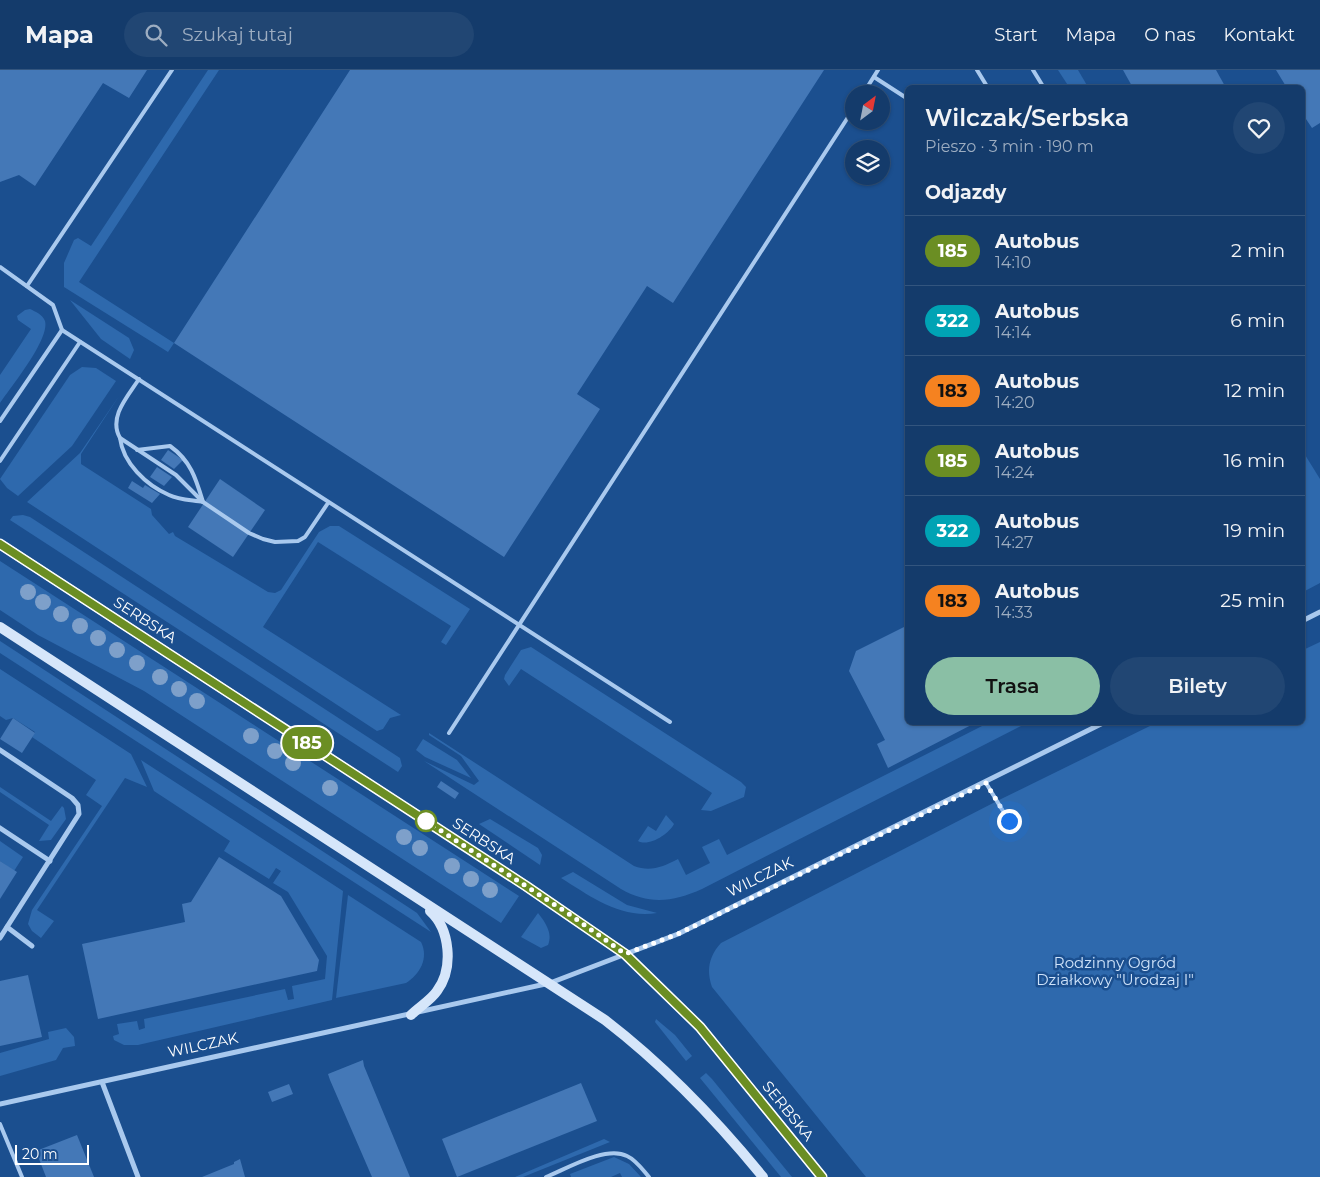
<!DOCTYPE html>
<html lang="pl">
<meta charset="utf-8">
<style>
:root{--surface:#143b6b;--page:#214673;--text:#f1f3f6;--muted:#9dadc1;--line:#33557e;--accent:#8abfa5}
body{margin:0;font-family:Montserrat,sans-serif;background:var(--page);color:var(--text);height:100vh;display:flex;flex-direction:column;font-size:19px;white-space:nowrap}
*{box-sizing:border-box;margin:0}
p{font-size:16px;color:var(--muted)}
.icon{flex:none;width:28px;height:28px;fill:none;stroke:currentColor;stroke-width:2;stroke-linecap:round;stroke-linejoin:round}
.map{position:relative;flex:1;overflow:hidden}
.details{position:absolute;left:905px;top:15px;width:400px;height:640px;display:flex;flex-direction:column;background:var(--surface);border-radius:8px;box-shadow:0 1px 4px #0004,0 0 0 1px var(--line)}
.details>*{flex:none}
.badge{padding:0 10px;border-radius:16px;font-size:18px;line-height:32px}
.needle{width:32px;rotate:32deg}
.fabs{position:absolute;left:845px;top:15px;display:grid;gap:10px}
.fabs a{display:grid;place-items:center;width:45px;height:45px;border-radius:50%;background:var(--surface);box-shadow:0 1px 4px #0004,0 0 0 1px var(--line);font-size:25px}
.scale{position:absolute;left:15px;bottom:12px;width:74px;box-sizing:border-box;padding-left:5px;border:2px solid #fff;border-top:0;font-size:14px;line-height:18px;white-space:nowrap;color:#fff;-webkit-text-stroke:4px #1b4f8f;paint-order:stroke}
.you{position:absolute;width:25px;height:25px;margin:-12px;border:4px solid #fff;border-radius:50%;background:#1a73e8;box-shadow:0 0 0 8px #1a73e833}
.map>.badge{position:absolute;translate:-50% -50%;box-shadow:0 0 0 2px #fff}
h2{padding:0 20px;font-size:19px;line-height:45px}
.round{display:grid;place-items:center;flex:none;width:52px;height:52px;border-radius:26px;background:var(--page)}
.overview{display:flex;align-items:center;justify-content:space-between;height:85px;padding:0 20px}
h1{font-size:24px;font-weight:600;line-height:38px}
.cta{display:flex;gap:10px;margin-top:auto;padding:10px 20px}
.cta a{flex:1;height:58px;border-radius:30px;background:var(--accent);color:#111;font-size:20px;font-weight:600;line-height:58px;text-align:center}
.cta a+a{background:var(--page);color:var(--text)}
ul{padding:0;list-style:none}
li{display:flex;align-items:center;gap:15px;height:70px;padding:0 20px;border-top:1px solid var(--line)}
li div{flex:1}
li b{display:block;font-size:19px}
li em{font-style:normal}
li .badge{min-width:55px;font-weight:700;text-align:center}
header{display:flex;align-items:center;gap:30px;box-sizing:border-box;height:70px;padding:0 25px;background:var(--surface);border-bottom:1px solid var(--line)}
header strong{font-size:24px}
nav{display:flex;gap:28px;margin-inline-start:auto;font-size:18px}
.search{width:350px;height:45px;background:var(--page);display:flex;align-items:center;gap:12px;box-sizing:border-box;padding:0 18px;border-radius:28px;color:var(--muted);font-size:19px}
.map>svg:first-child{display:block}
</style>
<header>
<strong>Mapa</strong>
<div class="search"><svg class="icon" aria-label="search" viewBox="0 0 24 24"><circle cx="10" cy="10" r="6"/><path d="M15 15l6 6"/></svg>Szukaj tutaj</div>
<nav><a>Start</a><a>Mapa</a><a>O nas</a><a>Kontakt</a></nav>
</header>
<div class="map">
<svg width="1320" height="1107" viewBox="0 0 1320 1107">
<rect width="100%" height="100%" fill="#1b4f8f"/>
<g fill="#2e69ad">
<path d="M208,0H219L79,212L174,273L168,282L64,217V193L74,170L78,168L91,176Z"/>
<path d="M1058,0H1078L1088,17H1069Z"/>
<path d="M70,230L129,268L134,280L130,289L101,269Z"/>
<path d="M30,239C36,242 42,244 45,251C50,269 11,317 0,333V305L31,259L18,250L17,246L25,240Z"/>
<path d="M82,297L96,298L116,311L72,376L18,426L7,418L0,409L70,305Z"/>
<path d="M119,326L81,384V394L151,439L152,445L169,464L173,462L175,466L268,522L275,523L281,520L319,462L330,456H339L470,539L446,575L441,572L451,556L318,472L263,557L401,645L390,648L383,659L377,661L27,432L80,383Z"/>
<path d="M1302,380L1320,409V513L1303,522Z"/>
<path d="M23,445L30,447L400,688L402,696L398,702L10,450L13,446Z"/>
<path d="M0,491L519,826L501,853L144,621L38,565L0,540Z"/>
<path d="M0,571L408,837L417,843L431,862L0,583Z"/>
<path d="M1320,572V1107H866L712,917C706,900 709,886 721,873L997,731L1156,653L1302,652L1303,580Z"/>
<path d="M531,577L741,712L746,717L744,727L711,741L701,740L712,723L521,599L509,616L504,609L505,605L521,580Z"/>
<path d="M0,599L131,684L147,717L125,708L37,840L54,851L41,868L32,861L28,854L32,840L102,736L86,725L96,710L32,667L35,662L13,648L6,650L0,646Z"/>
<path d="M990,652L1027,653L702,819C673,832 649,835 621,819L424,691L474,715L479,711L461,686L429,665V663L634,796C650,802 663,797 678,789L686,805L710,793L702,777L719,769L727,785Z"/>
<path d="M423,669L457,690L471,708L425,687L416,680Z"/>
<path d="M141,690L343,821L332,930L138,975H124L114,970L113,966L119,964L117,954L137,951L139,960L145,958L144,949L285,919L288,930L294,929L292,916L325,909L327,886L288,822L273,813L281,801L276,798L269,809L224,781L230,771L154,721Z"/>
<path d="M0,717L51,751L62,736L64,738L66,749L51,770L39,771L49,755L0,722Z"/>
<path d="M666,745L674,754C669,764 649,777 638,771L648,756L656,761Z"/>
<path d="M490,749L538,778L542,785L540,795L479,754Z"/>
<path d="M0,771L23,787L14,801L0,791Z"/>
<path d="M573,802L627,835L657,843C620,849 590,826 561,808Z"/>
<path d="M348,825L421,872C429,888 420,904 406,913L336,928Z"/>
<path d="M538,843C545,852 553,863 548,875L541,878L521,867Z"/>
<path d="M656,949L675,965L692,986L686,991L655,952Z"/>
<path d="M66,958L74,967L75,976L63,978L56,990L0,1006V983L49,969L48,962Z"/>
<path d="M706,1003L712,1009L792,1107H781L700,1008Z"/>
<path d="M604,1069L610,1072L523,1107H515Z"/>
<path d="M614,1087L629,1094L641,1107H622L620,1103L611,1107H571L570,1104Z"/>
</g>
<g fill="#4478b7">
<path d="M0,0H147L129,28L103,13L35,116L19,105L0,112Z"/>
<path d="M350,0H824L673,233L647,216L577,324L600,339L504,487L174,273Z"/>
<path d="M1123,0H1216L1226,18H1133Z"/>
<path d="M1276,0H1320V53L1312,58L1302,43V18H1287Z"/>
<path d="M168,380L183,390L174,399L161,390Z"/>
<path d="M157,397L172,407L164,416L150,407Z"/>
<path d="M220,409L265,440L233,487L188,457Z"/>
<path d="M132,411L143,418L145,415L160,424L152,433L128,418Z"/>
<path d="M908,555V652H977L888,698L877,674L885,670L849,601L856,581Z"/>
<path d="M13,648L35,663L22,683L0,669Z"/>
<path d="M441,711L459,723L455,729L437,717Z"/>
<path d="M219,787L281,826L319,890L317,901L98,949L82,874L185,852L182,834L191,832Z"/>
<path d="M0,791L17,802L0,829Z"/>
<path d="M28,905L42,967L0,976V911Z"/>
<path d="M363,990L364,996L410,1107H372L330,1010L328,1004Z"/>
<path d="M581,1013L597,1051L457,1107L442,1069Z"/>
<path d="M289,1014L293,1024L272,1032L268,1022Z"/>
<path d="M77,1065L94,1107H46L36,1081Z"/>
<path d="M240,1089L245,1107H202L234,1094V1092Z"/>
</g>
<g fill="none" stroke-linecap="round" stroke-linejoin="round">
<g stroke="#a9c9ee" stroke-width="4">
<path d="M977,0L988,18"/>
<path d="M1033,0L1044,18"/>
<path d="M874,7L908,29"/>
<path d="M863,24L878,0"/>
<path d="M0,197L53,235L62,260L670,652"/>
<path d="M27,216L172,0"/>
<path d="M139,309C128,326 108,347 120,368L176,405L203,432L249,463L263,469L275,472L298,471L305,467L328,433"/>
<path d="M0,351L62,260"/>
<path d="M120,368C123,393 146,415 169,425C179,430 192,430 203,432C196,409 191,391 170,376L137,380"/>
<path d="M0,391L80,272"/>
<path d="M449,663L854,38"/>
<path d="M986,713L1009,751"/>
<path d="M0,1054L22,1107"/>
<path d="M546,1107C566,1099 606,1075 627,1086C636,1090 642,1099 649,1107"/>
</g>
<g stroke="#a9c9ee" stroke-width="5">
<path d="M1302,551L1320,542"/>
<path d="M0,680L72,728L78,735L79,744L0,868"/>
<path d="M0,758L50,791"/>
<path d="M7,857L32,876"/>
<path d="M102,1012L138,1107"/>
<path d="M0,1034L550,913L678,864L1105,652"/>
</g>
<g stroke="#d6e6fa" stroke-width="10">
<path d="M0,474L526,816L625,884L700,957L822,1107"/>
<path d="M0,557L605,950C666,997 715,1048 763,1107"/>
<path d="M411,945C419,937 431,930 437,921C454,898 450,859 430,841"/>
</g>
</g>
<g fill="#7ea0ca">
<circle cx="28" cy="522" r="8"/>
<circle cx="43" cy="532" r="8"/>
<circle cx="61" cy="544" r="8"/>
<circle cx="80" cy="556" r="8"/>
<circle cx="98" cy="568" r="8"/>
<circle cx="117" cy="580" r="8"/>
<circle cx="137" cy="593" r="8"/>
<circle cx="160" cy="607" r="8"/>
<circle cx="179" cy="619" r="8"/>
<circle cx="197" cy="631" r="8"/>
<circle cx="251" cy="666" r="8"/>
<circle cx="275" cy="681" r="8"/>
<circle cx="293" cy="693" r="8"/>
<circle cx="330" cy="718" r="8"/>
<circle cx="404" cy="767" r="8"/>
<circle cx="420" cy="778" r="8"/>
<circle cx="452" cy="796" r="8"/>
<circle cx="471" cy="809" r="8"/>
<circle cx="490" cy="820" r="8"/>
</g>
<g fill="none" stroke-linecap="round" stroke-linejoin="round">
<g stroke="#fff" stroke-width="11">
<path id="line" d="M0,474L526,816L625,884L700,957L822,1107"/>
</g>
<use href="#line" stroke="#6b8e23" stroke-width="8"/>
<path stroke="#fff" stroke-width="5" stroke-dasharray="0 9" d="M426,751L572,846L625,884L678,864L986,713L1009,751"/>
</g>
<circle fill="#fff" stroke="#6b8e23" stroke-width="2.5" cx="426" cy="751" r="10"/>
<g text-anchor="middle" stroke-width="5" stroke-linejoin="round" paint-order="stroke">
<g font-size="15" fill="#fff" stroke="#1b4f8f">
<text transform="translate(145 550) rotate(33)" y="5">SERBSKA</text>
<text transform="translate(484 771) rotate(33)" y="5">SERBSKA</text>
<text transform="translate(760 807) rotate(-26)" y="5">WILCZAK</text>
<text transform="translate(203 975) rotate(-12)" y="5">WILCZAK</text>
<text transform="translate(788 1041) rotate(51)" y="5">SERBSKA</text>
</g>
<g font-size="15" fill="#cfe3fa" stroke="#1b4f8f">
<text x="1115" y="898">Rodzinny Ogród<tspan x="1115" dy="17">Działkowy "Urodzaj I"</tspan></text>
</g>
</g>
</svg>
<div class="fabs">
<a><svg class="needle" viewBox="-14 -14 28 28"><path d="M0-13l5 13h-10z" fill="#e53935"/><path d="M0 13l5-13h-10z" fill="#9dadc1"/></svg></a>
<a><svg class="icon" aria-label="layers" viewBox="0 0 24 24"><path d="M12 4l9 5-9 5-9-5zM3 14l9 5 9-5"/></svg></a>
</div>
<div class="scale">20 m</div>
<div class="you" style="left:1009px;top:751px"></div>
<b class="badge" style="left:307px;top:673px;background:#6b8e23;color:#fff">185</b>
<section class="details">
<div class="overview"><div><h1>Wilczak/Serbska</h1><p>Pieszo · 3 min · 190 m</p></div><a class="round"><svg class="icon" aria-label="heart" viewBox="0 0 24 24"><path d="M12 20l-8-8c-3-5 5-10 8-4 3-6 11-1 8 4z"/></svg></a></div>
<h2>Odjazdy</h2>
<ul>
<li><span class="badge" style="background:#6b8e23;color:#fff">185</span><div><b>Autobus</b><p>14:10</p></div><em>2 min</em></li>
<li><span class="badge" style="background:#00a3b4;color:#fff">322</span><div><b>Autobus</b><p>14:14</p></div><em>6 min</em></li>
<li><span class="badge" style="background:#f58220;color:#111">183</span><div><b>Autobus</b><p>14:20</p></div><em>12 min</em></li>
<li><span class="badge" style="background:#6b8e23;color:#fff">185</span><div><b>Autobus</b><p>14:24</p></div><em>16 min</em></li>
<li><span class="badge" style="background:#00a3b4;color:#fff">322</span><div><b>Autobus</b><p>14:27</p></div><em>19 min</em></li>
<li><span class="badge" style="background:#f58220;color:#111">183</span><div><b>Autobus</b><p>14:33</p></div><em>25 min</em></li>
</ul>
<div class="cta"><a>Trasa</a><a>Bilety</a></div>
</section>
</div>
